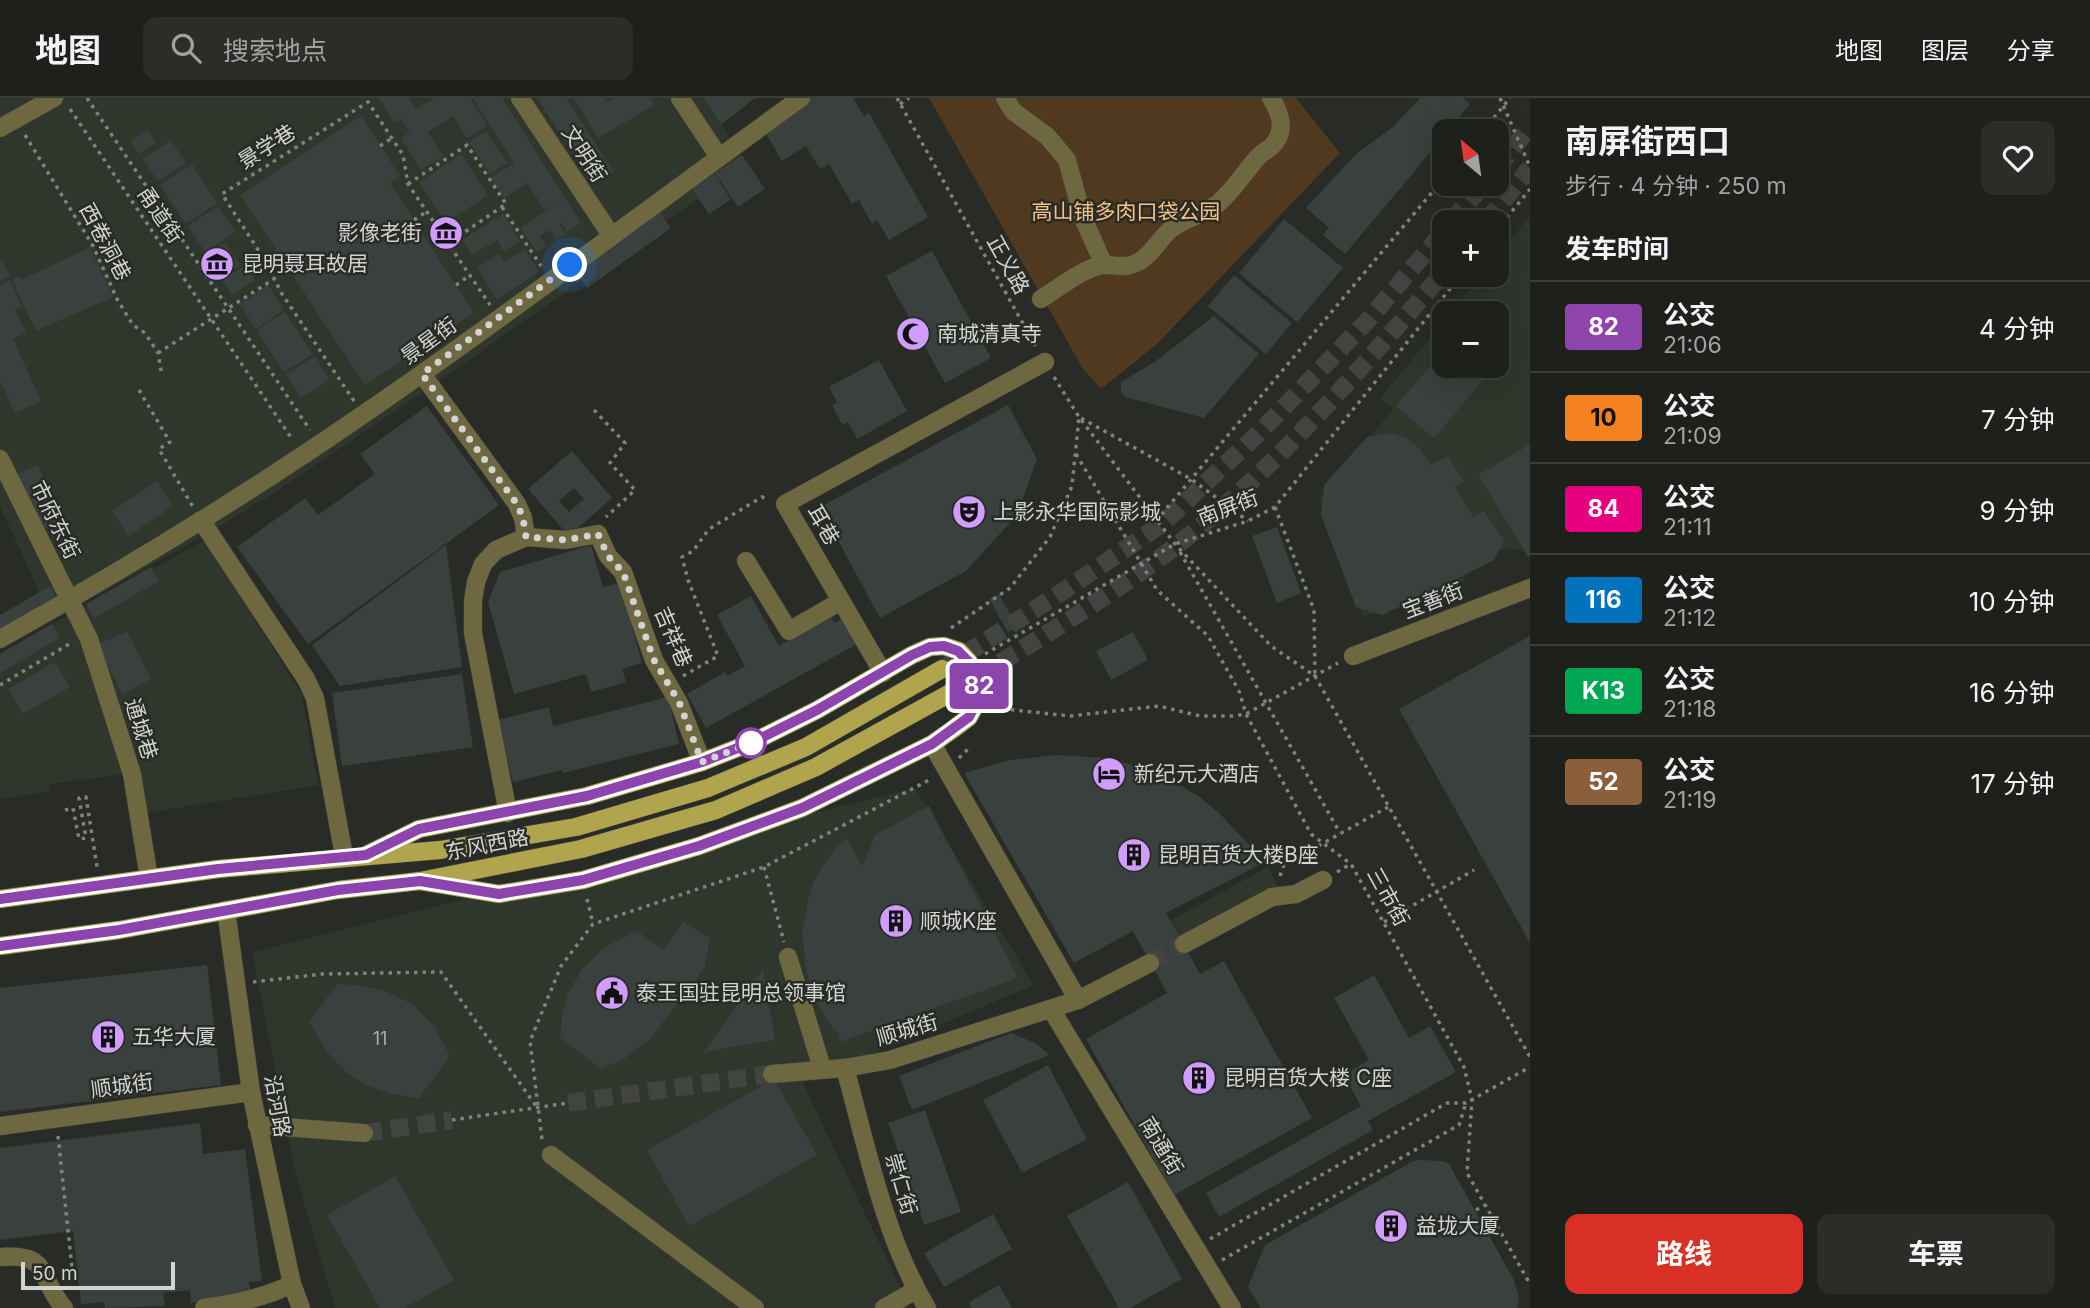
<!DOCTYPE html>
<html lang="zh">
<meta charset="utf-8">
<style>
:root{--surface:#1e201c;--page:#2b2d29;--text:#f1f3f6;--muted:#a1a3a3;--line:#3c3e3b;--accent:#d93025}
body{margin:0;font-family:Inter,"Noto Sans SC",sans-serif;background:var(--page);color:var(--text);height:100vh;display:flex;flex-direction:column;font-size:26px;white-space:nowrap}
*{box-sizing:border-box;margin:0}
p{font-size:23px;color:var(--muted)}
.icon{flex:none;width:38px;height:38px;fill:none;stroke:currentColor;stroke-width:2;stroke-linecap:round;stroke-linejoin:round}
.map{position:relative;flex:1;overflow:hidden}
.sheet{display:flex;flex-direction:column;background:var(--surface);width:560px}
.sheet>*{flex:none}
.badge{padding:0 14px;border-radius:5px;font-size:24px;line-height:46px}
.needle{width:46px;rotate:331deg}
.fabs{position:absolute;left:1432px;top:21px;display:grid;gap:14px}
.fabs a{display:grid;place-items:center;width:77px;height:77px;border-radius:14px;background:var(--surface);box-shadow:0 7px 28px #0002,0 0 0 2px var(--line);font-size:35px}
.scale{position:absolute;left:21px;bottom:18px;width:154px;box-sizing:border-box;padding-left:7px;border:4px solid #d1d4d1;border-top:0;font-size:19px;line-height:24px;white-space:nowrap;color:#d1d4d1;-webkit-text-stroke:5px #282b26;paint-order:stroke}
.you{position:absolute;width:35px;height:35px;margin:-18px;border:5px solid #fff;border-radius:50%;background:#1a73e8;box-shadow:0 0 0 10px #1a73e833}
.map>.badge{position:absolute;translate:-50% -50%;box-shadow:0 0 0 4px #fff}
h2{padding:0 35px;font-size:26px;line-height:63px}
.round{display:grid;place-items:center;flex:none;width:74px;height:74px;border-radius:14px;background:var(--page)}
.head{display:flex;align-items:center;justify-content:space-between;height:119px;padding:0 35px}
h1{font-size:33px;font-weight:700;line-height:52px}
.action{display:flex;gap:14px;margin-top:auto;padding:14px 35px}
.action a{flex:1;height:80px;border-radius:14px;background:var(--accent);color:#fff;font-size:28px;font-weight:700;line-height:80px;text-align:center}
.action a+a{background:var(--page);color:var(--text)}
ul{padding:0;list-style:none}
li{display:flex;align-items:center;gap:21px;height:91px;padding:0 35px;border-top:2px solid var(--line)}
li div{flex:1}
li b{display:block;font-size:26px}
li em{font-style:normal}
li .badge{min-width:77px;font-weight:700;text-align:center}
header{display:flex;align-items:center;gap:42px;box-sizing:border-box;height:98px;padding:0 35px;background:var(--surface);border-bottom:2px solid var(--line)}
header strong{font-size:33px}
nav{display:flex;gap:38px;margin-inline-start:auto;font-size:24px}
.search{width:490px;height:63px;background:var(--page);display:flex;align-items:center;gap:18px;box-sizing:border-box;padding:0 24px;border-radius:14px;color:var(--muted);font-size:26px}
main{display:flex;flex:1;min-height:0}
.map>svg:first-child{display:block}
</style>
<header>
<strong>地图</strong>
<div class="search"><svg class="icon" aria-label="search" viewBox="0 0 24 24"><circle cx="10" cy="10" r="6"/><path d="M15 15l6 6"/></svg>搜索地点</div>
<nav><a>地图</a><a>图层</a><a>分享</a></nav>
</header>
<main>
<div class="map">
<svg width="1530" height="1210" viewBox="0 0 1530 1210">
<rect width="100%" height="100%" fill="#282b26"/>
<g fill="#2f362c">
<path d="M0,0H704L747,66L434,287L269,398L198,441L52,522L0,408Z"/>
<path d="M1530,118V346L1479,377L1524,453L1509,450L1491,456L1467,476L1463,484L1363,519L1319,400L1393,311L1380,300L1444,223V268H1496V215H1450L1481,177H1496V159Z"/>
<path d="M205,442L302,597L318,687L134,717L126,676L49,686V693L0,701V555Z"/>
<path d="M915,690L1034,887L803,985L910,1210H335L296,1078L252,854Z"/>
<path d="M1268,769L1279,790L1155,858L1144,837Z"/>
</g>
<path fill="#50391e" d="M929,0H1296L1340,55L1157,246L1101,291L1083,271Z"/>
<g fill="#3a403e" fill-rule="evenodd">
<path d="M379,0H409L416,11L434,0H470L487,28L467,40L453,18L428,34L443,58L421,72L401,40L410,34L401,20L394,25Z"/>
<path d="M473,0H502L581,125L567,134L561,125L559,126L566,136L556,142L550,132L540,138L546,148L537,154L520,130L558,105L545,112L527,85L504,100L491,80L514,65Z"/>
<path d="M537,0H566L613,73L593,86Z"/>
<path d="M574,0H605L608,4L614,0H650L654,7L598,40Z"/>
<path d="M704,0H755L721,27Z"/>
<path d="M812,0H853L864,18L869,15L928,119L889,142L877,122L872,126L859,102L852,106L829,66L820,71L806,48L782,63L764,32Z"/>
<path d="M1420,0H1463L1470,6L1447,33H1444V38L1345,156L1323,137L1329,130L1306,110L1356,56L1393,29Z"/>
<path d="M361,18L400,78L390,85L474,215L365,287L240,97Z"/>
<path d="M148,32L156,45L139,56L131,43Z"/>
<path d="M486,33L507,65L490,76L469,44Z"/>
<path d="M171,42L186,65L158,83L143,61Z"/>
<path d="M461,56L488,97L446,125L419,84Z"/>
<path d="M742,57L765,91L738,109L715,75Z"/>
<path d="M192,66L217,105L186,126L160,87Z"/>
<path d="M714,76L731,101L709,116L691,90Z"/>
<path d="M218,108L235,134L205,154L188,128Z"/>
<path d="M657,111L671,130L587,190L573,171Z"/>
<path d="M503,116L520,143L504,153L497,142L472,157L462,142Z"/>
<path d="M1284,121L1343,170L1297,224L1239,175Z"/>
<path d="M225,144L240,167L221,180L206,157Z"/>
<path d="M90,149L113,199L36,233L12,182L20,178L21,182Z"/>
<path d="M525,151L539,174L497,201L477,170L499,156L504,164Z"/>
<path d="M932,153L991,260L945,285L886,178Z"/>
<path d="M2,161L10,179L0,183V162Z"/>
<path d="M245,167L255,182L232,197L222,182Z"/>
<path d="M1234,177L1292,225L1266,256L1208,208Z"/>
<path d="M10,182L22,209L15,212L26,235L13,241L41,303L15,315L0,282V187Z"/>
<path d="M268,187L284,212L256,231L240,206Z"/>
<path d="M285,214L313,256L284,274L257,232Z"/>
<path d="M1214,218L1259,256L1204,320L1125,299L1121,294V284L1156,263Z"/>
<path d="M1444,252V268H1495L1434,340L1396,308Z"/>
<path d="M315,258L330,282L301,300L286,276Z"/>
<path d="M879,262L907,313L857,341L848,324L842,327L832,307L837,304L829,289Z"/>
<path d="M1008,307L1037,361L1017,417L966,473L880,520L820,409Z"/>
<path d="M427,308L499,407L308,546L237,449L305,400L318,417L375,376L360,356Z"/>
<path d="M1394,335L1407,340L1421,352L1430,367L1448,358L1464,383L1455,389L1473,419L1484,413L1504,443L1494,462L1383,517L1356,509L1321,417L1324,387L1367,339Z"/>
<path d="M1530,346V458L1528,459L1478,377Z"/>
<path d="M572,353L612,400L569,438L528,391ZM574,390L584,401L569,414L559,403Z"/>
<path d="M38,367L64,422L39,434L13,378Z"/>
<path d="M157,383L173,408L128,438L112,413Z"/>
<path d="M1277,429L1301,495L1277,505L1252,438Z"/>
<path d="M446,447L462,569L340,588L312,547Z"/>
<path d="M591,447L603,489L620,485L642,565L622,571L626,584L591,594L586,576L514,596L488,504L500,474Z"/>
<path d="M151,469L159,483L94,520L86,506Z"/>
<path d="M50,488L57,500L0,533V517Z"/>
<path d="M999,496L1017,529L1008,534L989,501Z"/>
<path d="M751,498L779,548L831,519L834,525L843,520L857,546L706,630L687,596L725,574L727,578L745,568L717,517Z"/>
<path d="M52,526L60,540L0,575V556Z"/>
<path d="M127,533L151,581L122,596L97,547Z"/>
<path d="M1133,534L1148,562L1111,582L1096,553Z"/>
<path d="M1530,538V845L1399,611Z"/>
<path d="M55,564L70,589L23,616L8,591Z"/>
<path d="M462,576L473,649L342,668L332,595Z"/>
<path d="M668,599L679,646L563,675L562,672L513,684L498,622L549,609L553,628Z"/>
<path d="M1056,657L1108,660L1157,674L1200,699L1220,716L1250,748L1261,766L1166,815L1200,876L1224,863L1312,1020L1174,1097L1086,941L1167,895L1133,833L1074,865L964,675L1010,662Z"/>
<path d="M929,708L1018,880L840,944L838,936L826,921L812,893L806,873L802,833L810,793L817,777L837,747L847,740L862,769L875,737Z"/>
<path d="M683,824L710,840L705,869L650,941L625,960L602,971L560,940L562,918L568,895L583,870L605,849L637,833L663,852Z"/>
<path d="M207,867L221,987L0,1014V890Z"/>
<path d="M763,871L775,942L704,954Z"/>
<path d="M1374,877L1409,940L1430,928L1456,974L1368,1023L1373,1032L1219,1119L1206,1095L1361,1008L1343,977L1369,962L1334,900Z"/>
<path d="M337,886L357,887L385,893L412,906L434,928L450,958L419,1000L392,996L368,988L347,975L328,955L309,924Z"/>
<path d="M1011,935L1035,945L1050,957L912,1012L899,978Z"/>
<path d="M1048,967L1087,1041L1022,1075L983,1002Z"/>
<path d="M774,981L817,1057L689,1128L647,1052Z"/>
<path d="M925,1012L961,1114L924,1127L888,1025Z"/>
<path d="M200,1025L203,1056L245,1051L262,1183L249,1184L251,1198L191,1205L190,1192L163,1195L165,1208L105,1210L104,1204L81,1206L73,1133L0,1142V1050Z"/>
<path d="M1421,1062L1442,1063L1449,1066L1514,1182L1519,1200L1517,1210H1261L1248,1189L1265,1147L1413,1063Z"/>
<path d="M395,1078L454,1182L404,1210H380L327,1117Z"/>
<path d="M1128,1084L1182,1181L1130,1210H1119L1067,1118Z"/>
<path d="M993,1116L1012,1151L944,1189L924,1155Z"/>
<path d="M999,1187L1012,1210H972L969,1204Z"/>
</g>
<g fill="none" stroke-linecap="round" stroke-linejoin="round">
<g stroke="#414440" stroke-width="18" stroke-dasharray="18 9" stroke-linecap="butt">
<path d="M1150,865L1184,846"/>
<path d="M568,1005L772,976"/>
<path d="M364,1035L452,1022"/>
</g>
<g stroke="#414440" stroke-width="18" stroke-dasharray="18 9" stroke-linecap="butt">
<path d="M1496,71L1530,29"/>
<path d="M1451,124L1484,86"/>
<path d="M1486,124L1530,70"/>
<path d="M942,571L1065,492L1162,426L1260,334L1369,221L1444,133"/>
<path d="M954,593C1025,549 1097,507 1164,457C1270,378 1358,274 1444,174"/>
</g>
<g stroke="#434641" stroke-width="19">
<g id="minor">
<path d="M520,0L611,137"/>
<path d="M680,0L719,59"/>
<path d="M1005,0L1013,13L1048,39L1067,62L1083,120L1104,167"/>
<path d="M0,30L54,0"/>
<path d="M1041,201C1057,191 1084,170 1102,167C1114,166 1122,171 1134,166C1154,158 1159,137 1177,127C1190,119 1203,116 1216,107C1233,94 1244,74 1259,58C1262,55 1267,52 1271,49C1287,34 1281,16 1271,0"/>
<path d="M422,276L517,406L523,420L526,439"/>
<path d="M0,361L89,541L132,676L149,780"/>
<path d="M201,422L306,581L315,600L344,758"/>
<path d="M746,463L789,533L841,503"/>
<path d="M0,541C129,469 256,391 377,307C521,208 659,102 801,0"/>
<path d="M1353,558L1530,490"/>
<path d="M883,575L785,406L1045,264"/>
<path d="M932,646L1078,902"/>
<path d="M508,715L473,535V503L476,484L483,466L496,452L526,439L566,442L598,436L608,458L623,474L654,562L679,605L702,664"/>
<path d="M226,812L251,994L292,1186L301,1210"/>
<path d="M1184,846L1272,799L1296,796L1323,782"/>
<path d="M788,859L822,970"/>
<path d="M1051,911L1232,1210"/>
<path d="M845,970C867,1050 884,1138 927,1210"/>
<path d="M772,976L845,970L890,962L1078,902L1150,865"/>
<path d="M257,1027L364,1035"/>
<path d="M0,1028L251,994"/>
<path d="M551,1057L755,1210"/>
<path d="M0,1159C52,1155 37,1179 64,1210"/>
<path d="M204,1210C235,1205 264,1200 292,1186"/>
<path d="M884,1210L916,1192"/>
</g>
</g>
<g stroke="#434641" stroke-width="19">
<g id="major">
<path d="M366,757L419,731L587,698L702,664L753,644L817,612L912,557L930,549L944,548L959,553L969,564L977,578L979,590L977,604L969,619L952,632L932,646L802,710L699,748L583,782L499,796L420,783"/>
<path d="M0,801L218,771L440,752L576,729L708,690L806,649L942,571"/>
<path d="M0,848L119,832L338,792L420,783L581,751L716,712L816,669L954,593"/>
</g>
</g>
<g stroke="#7f827e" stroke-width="3.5" stroke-dasharray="3.5 5" stroke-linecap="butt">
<path d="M87,0L310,332"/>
<path d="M897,0L1036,249"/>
<path d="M1500,0L1530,69"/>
<path d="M900,6L909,0"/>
<path d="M70,11L292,341"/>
<path d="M1483,33L1510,0"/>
<path d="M25,37L93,148L117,201L133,227L145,235L158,255L162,278"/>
<path d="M380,48L392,40"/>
<path d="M408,86L467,47L506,106L447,146"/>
<path d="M502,109L541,168"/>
<path d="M414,122L426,114"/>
<path d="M1496,133L1530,91"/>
<path d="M456,187L469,178"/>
<path d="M158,255L274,181"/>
<path d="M1054,279L1079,319L1175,446L1271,548L1315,578L1530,959"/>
<path d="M139,292L170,344L159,351L193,409"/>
<path d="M354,303L282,196L266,164L222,96L368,4L403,57L408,86L490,207"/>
<path d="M594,312L625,345L610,365L635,392L606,419"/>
<path d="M1076,356L1157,492L1208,538L1239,593L1246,616L1311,736L1351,766L1464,969L1472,1002L1467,1075L1530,1186"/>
<path d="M1275,409L1314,512L1315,578"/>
<path d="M1156,423L1444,80"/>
<path d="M1180,454L1340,735"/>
<path d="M951,530L1010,490L1050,439L1072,388L1079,319L1191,381L1248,423"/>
<path d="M985,556L1175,446L1248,423L1275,409L1461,177"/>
<path d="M683,578L718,558L688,482L682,459L693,453L709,431L762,399L769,401"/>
<path d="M0,587L71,545"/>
<path d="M994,613L1005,611L1070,618L1159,608L1200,618H1233L1246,616L1338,565"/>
<path d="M959,660L970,649"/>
<path d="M65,712L73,710L79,741L86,740L79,700L86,699L97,769"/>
<path d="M764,769L784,844"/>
<path d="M1337,774L1351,766"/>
<path d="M1280,778L1284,767L1388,709"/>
<path d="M587,801L593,826"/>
<path d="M1384,824L1474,772"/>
<path d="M253,884L322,876L441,874L536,1008"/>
<path d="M452,1022L568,1005"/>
<path d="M58,1038L72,1170L67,1182"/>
<path d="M542,1041L530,943L561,868L593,826L764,769L931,681"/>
<path d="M1476,1112L1485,1107"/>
<path d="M1210,1141L1447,1005H1466L1530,969"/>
<path d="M1222,1162L1459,1027L1466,1005"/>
</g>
<use href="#minor" stroke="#6d683f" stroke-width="18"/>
<use href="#major" stroke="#b0a54c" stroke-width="18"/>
</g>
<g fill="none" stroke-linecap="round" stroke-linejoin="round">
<g stroke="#fff" stroke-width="16">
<path id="line" d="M0,801L218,771L366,757L419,731L587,698L702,664L753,644L817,612L912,557L930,549L944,548L958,553L969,564L979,590L977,604L969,619L932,646L802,710L699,748L583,782L499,796L420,783L338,792L119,832L0,848"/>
</g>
<use href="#line" stroke="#8e44ad" stroke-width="10"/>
<path stroke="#d1d4d1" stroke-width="7" stroke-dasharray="0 12.6" d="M570,167L422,276L517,406L523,420L526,439L566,442L598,436L608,458L623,474L654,562L679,604L702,664L753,644L751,645"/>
</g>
<defs>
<g id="museum-disc" transform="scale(1.75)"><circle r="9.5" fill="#d09dff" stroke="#282b26"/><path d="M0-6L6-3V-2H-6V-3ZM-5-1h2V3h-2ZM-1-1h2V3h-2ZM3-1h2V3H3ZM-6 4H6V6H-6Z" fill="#111"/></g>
<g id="mosque-disc" transform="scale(1.75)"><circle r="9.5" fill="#d09dff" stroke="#282b26"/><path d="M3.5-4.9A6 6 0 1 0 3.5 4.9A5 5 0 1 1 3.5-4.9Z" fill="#111"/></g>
<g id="theatre-disc" transform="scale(1.75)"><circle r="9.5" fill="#d09dff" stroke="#282b26"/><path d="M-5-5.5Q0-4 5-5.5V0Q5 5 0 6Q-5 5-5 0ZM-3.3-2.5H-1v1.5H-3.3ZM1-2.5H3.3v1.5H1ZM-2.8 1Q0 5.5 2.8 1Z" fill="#111"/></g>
<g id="hotel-disc" transform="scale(1.75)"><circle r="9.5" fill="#d09dff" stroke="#282b26"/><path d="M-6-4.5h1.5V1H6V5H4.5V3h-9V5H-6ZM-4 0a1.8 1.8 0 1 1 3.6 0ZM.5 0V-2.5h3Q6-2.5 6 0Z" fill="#111"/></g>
<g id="building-disc" transform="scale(1.75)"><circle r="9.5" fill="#d09dff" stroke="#282b26"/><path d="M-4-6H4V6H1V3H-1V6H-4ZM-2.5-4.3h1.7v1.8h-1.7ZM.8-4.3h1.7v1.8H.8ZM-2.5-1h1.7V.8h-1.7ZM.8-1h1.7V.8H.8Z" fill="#111"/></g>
<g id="civic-disc" transform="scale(1.75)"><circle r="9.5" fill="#d09dff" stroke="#282b26"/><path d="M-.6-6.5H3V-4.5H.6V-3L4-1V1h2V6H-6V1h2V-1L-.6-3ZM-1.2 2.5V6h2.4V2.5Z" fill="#111"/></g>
</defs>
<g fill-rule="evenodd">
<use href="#museum-disc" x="446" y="135"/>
<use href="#museum-disc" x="217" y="166"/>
<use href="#mosque-disc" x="913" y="236"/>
<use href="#theatre-disc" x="969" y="414"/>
<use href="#hotel-disc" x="1109" y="676"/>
<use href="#building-disc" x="1134" y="757"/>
<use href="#building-disc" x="896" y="823"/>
<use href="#civic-disc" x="612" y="895"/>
<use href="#building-disc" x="108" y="939"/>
<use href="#building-disc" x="1199" y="980"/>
<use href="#building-disc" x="1391" y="1128"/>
</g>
<circle fill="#fff" stroke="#8e44ad" stroke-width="3.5" cx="751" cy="645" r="14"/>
<g text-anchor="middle" stroke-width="5" stroke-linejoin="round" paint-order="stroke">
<g font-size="18" fill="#abafac">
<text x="380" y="947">11</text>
</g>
<g font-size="21" fill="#d1d4d1" stroke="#282b26">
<text transform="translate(267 49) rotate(-32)" y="7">景学巷</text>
<text transform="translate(584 56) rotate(57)" y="7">文明街</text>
<text transform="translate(160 117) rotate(56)" y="7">甬道街</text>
<text transform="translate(105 144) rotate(62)" y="7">西卷洞巷</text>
<text transform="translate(1008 167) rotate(61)" y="7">正义路</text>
<text transform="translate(429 243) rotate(-36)" y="7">景星街</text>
<text transform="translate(1228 410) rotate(-21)" y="7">南屏街</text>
<text transform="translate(55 422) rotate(64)" y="7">市府东街</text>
<text transform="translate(823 427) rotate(60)" y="7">耳巷</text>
<text transform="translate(1433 503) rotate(-21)" y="7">宝善街</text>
<text transform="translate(673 539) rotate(67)" y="7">吉祥巷</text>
<text transform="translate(141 631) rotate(73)" y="7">通城巷</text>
<text transform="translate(487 747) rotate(-11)" y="7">东风西路</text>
<text transform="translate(1388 799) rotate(61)" y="7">三市街</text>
<text transform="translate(907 932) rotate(-16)" y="7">顺城街</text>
<text transform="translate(122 988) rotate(-8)" y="7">顺城街</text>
<text transform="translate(277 1008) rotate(80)" y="7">沿河路</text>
<text transform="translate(1161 1048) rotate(59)" y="7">南通街</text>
<text transform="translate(901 1086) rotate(74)" y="7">崇仁街</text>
</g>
<g font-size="21" fill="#f9c184" stroke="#282b26">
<text x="1126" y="121">高山铺多肉口袋公园</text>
</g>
<g font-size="21" fill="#d1d4d1" stroke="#282b26" text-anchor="start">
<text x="422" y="142" text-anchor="end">影像老街</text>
<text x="242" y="173">昆明聂耳故居</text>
<text x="937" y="243">南城清真寺</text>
<text x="993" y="421">上影永华国际影城</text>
<text x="1134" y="683">新纪元大酒店</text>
<text x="1158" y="764">昆明百货大楼B座</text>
<text x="920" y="830">顺城K座</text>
<text x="636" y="902">泰王国驻昆明总领事馆</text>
<text x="132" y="946">五华大厦</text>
<text x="1224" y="987">昆明百货大楼 C座</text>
<text x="1416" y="1135">益垅大厦</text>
</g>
</g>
</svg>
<div class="fabs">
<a><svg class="needle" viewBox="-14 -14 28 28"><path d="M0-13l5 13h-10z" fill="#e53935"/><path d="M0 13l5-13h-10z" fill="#a1a3a3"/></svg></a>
<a>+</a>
<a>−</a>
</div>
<div class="scale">50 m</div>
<div class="you" style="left:570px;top:167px"></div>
<b class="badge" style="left:979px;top:588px;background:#8e44ad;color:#fff">82</b>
</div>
<section class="sheet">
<div class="head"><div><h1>南屏街西口</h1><p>步行 · 4 分钟 · 250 m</p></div><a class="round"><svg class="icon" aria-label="heart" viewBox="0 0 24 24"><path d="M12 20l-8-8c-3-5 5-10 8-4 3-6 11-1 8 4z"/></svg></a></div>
<h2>发车时间</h2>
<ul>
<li><span class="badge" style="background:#8e44ad;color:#fff">82</span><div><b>公交</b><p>21:06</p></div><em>4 分钟</em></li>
<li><span class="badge" style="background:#f58220;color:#111">10</span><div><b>公交</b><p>21:09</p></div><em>7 分钟</em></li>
<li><span class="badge" style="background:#e6007e;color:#fff">84</span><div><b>公交</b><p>21:11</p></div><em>9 分钟</em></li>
<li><span class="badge" style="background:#0072bc;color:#fff">116</span><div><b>公交</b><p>21:12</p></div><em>10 分钟</em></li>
<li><span class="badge" style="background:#00a651;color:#fff">K13</span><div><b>公交</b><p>21:18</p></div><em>16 分钟</em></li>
<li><span class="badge" style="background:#8b5e3c;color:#fff">52</span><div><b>公交</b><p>21:19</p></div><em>17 分钟</em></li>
</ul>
<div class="action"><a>路线</a><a>车票</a></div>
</section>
</main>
